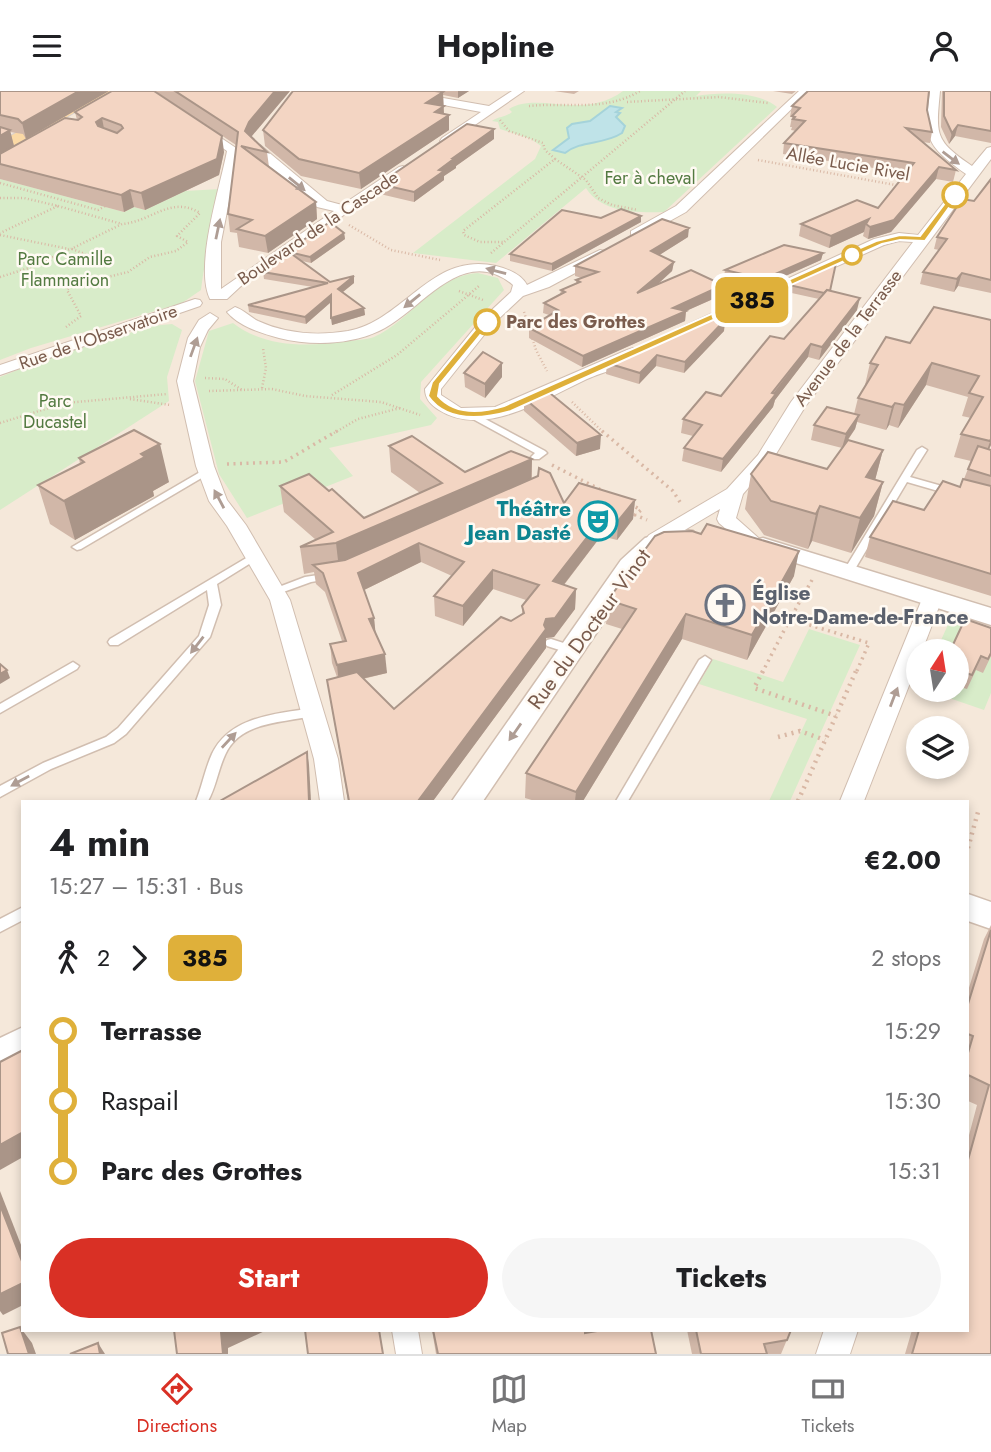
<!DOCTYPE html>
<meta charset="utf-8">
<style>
:root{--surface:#fff;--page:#f6f6f6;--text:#202124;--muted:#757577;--line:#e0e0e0;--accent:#d93025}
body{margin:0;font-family:Jost,sans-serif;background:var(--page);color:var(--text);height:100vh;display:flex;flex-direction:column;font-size:26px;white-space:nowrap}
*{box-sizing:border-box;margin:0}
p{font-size:23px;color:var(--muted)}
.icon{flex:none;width:38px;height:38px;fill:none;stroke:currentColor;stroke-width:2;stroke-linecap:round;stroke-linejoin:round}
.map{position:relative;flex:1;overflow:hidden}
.sheet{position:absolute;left:21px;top:709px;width:948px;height:532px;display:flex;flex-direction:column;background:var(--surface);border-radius:0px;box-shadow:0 4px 10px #0003}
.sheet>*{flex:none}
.badge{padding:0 14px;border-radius:10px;font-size:24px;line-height:46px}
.needle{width:46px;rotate:12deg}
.fabs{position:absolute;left:906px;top:548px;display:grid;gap:14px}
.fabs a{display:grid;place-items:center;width:63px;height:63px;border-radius:50%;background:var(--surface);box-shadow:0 4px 10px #0003;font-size:35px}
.map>.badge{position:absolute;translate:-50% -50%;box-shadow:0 0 0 4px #fff}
.legs{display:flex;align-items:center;gap:10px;height:77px;padding:0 28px;font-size:23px}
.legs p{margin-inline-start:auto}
.overview{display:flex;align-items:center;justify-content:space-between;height:119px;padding:0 28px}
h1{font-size:38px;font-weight:700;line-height:52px}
.primary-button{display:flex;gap:14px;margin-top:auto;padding:14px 28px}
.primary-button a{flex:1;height:80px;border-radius:42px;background:var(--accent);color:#fff;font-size:28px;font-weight:700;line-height:80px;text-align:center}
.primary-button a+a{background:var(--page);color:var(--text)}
ul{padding:0 28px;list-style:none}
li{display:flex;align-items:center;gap:24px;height:70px;font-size:26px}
li i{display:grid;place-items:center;width:10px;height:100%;margin:0 9px;background:currentColor}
li i::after{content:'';width:18px;height:18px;margin:-9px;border:5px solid;border-radius:50%;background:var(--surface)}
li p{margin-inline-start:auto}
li:first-child i{background:linear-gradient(#0000 50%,currentColor 0)}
li:last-child i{background:linear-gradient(currentColor 50%,#0000 0)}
header{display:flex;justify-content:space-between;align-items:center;height:91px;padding:0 28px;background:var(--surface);font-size:32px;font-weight:700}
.tab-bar{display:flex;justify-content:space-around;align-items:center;height:98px;border-top:2px solid var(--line);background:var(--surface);font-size:19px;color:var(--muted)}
.tab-bar a{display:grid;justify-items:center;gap:4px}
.tab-bar .current{color:var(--accent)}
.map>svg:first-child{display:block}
</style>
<header><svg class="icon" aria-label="menu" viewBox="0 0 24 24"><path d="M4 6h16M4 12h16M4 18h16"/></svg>Hopline<svg class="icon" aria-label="person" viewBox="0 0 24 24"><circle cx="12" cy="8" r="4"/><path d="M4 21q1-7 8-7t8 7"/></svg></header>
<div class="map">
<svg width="991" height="1263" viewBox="0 0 991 1263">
<rect width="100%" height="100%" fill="#fdf6ec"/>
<path fill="#f5e8da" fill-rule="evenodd" d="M0,0H991V1263H0ZM919,560H957V598H919ZM919,637H957V676H919ZM23,710H968V1239H23Z"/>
<g fill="#d8ecc9">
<path d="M623,0H701L696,5C720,1 758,0 777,16L664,121C638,122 601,122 586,97L496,172L413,162L535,68L541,55L531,48L500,38L498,31L492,30C499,25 506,26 512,21L509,18C539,0 582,30 623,0Z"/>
<path d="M0,88L124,121L134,116L145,119L185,100L220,98C214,132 205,165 201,199L182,212L31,257L0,269Z"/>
<path d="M478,182L498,187L504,199L421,291L420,308L437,327L431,334L329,357L353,385L247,427L219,383L195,290L209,240L233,232C265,257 309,256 347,250C356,249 366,249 374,246C410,230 437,183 478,182Z"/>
<path d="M172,233L182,239L167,286L169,310L0,419V286L45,268L152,235Z"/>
<path d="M952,525L991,537V602L984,619L926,599L957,598V560H936Z"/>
<path d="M809,538L860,554L790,710H769L807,628L699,593L713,568L783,591Z"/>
</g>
<path fill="#bfe3e8" stroke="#a5d3da" stroke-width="2" d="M610,15L622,17L616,21L620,22L616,26L625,35L622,42C604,54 581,49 565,62L553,59L569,47L567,37L572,33L590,30Z"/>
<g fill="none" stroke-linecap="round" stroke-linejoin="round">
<g stroke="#d1beb0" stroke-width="3">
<g id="service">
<path d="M474,322L545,360L547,362L539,368H533L531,366L535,362L471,327V323Z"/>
<path d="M922,356L927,359L910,386L956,399L957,401L952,404L907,391L852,483H844L843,481L917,359Z"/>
<path d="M207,377L212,380L210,382L81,458L77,459L72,456Z"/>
<path d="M253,463L258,466L257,468L217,493L221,514L210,546L126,643L114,652L51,678L0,706V695L43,672L106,646L118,637L199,545L209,514L207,499L118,554H110L108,551L110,548Z"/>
<path d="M331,482L335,483L336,485L335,487L311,491L275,504L270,501L271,499L305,486Z"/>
<path d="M551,548L576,556L578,559L572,563L547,555L545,552L547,549Z"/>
<path d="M705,565L711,569L628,710H616L699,569Z"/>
<path d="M73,571L79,575L77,578L0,622V613Z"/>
<path d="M313,617L319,621L317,624C286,632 240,629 225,664C218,679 216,696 208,710H196C202,696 205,678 212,663C230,625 276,623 313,617Z"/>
<path d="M23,816V829L0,841V828Z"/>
</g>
</g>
<g stroke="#d1beb0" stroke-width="2">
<path id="pedestrian" d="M392,1239H418L422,1263H396Z"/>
</g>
<g stroke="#d1beb0" stroke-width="2">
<g id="minor">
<path d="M139,0H151L239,59L221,151V198L334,120L317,116L252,60V54H260L327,110L342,114L399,76L403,75L409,79L241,195L227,208H210C194,175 220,97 227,60Z"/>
<path d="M379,0H403L489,15L512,0H524L446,54L440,50L442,47L481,21L384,3Z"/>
<path d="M799,0H810L686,121L641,146H631V140L676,115Z"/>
<path d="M930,0H940C936,44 934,49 972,75L987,57L991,56V68L805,316L771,371L743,403L736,427L763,451L753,457L746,455L719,432L717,428L720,418L663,452H649L646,448L649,444L727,398L758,364L791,311L913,151L899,150L884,154L691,241H681L678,238L874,148L899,142L918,144L966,83C926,54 924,49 930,0Z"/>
<path d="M600,159L605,160V166L549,196L523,205L492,234L441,298V304L461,317L495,316L627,259L633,257L641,262C629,275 603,281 587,288C546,307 484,348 439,319C431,314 425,308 425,298L482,228L511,201L513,194C462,151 421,221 379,240C349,254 311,255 279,247C261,242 240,236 227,221L235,216C244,219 250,226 258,230C286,243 318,245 348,240C405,229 432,160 496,175C508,178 521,183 527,194Z"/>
<path d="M195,208L200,209L202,212L200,215L0,284V274Z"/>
<path d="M210,222L218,227L208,239L200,256L193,290L214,375L227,409L246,434L290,509L338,668L344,710H320L314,668L270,509L227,435L209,410L196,375L177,290L188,247L199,229Z"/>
<path d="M932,502L939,503L942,508L922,560H919V569L864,710H840L922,508L925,503Z"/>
<path d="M824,1239H858L850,1263H816Z"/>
</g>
</g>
<g stroke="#d1beb0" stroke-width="3">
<g id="tertiary">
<path d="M676,438L693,440L697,445L693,450L662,457L639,479L483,710H452L621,469L645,447Z"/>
<path d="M763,447L991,517V534L755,459L751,454L755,449Z"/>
<path d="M968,803L991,811V838L968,830Z"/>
<path d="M23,936V971L0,981V947Z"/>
</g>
</g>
<g stroke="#dad1cd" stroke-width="2">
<path id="primary" d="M89,0H111L0,65V51Z"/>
</g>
<g stroke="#d9b8a5" stroke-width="2.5" stroke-dasharray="1 2.5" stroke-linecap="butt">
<path d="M627,11L719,6L768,12"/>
<path d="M529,15C568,11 605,21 640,0"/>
<path d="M500,29L509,40L543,52L545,59L555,68L463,140L464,144L480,151H503"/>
<path d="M555,68L586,89L598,107L612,114L638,119"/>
<path d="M758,69L901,95"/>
<path d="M0,92L98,119L107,114"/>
<path d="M0,107H24L58,115L0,142"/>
<path d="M58,115L122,133L71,158"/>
<path d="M349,134L391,159L440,169"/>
<path d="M0,144L69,158"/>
<path d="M72,158L103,170"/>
<path d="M491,162L685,0"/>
<path d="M108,169L111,171L101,172Z"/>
<path d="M0,186L32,176L70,158"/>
<path d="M459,200L483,209"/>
<path d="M524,221L536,259L547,280"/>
<path d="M66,236L81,225L67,199L71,195L128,181L150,166L176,160L188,151L177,145L200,122C171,104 151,131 122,133"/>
<path d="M205,287L225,288L242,299"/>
<path d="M262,297L266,277L263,257"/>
<path d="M209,300L272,298L305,305L381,311L420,324"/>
<path d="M332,304L397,264L479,195"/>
<path d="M130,308L170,314"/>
<path d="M572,311L604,342"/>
<path d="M0,332L65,312L167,303"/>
<path d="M334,342L358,328L400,317"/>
</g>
<g stroke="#d9b8a5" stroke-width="3.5" stroke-dasharray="2 4.5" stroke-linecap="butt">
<path d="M602,340L673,400L680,411"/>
<path d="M227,373L284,371L337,340"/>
<path d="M552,374L603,400"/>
<path d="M630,413L641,419L635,424L647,429"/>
<path d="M812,489L790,528L869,552L856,582"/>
<path d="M762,582L790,528"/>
</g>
<g stroke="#d9b8a5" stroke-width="4.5" stroke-dasharray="2 5" stroke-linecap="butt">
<path d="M763,580L754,597L836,625"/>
<path d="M778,646L800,640L825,649"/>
<path d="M798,710L856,580"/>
<path d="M968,757L978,721"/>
</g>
<use href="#service" fill="#fff" fill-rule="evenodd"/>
<use href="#pedestrian" fill="#fff" fill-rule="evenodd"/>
<use href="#minor" fill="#fff" fill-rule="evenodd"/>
<use href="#tertiary" fill="#fff" fill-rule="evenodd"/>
<use href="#primary" fill="#fbd9a5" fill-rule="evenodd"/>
</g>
<g fill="#d1b7a8" fill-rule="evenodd">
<path d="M0,0H109L26,48L23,43L10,41L14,55L8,59L77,29L75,21L112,0L224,61L219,84L145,119L134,116L124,121L0,88Z"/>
<path d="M155,0H290L251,46L267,61L269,76L316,111L317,128L268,162L239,156L237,142L230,141L228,123L236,54Z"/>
<path d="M293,0H469L458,7L443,4L444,23L449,39L361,98L301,85L265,55L263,39Z"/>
<path d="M554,0H579L574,3Z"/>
<path d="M773,0H796L792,3Z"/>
<path d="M942,0H991V52L955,45L949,53L941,36Z"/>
<path d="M792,15L927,19L932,41L930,52L922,51L956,79L953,91L936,88L891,141L868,148L863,145L864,141L829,157L799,145L801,133L878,117L906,82L783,63L784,52L796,40L791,39L792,36H790L792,26H790Z"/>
<path d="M494,48L456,75V77L444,85V89L414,111L380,103L379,93Z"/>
<path d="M991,88V202L958,195L954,201L920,193L923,181L939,159L934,158L937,146L974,110Z"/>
<path d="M641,125V131L552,180L510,170V163L601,127Z"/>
<path d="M344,142L345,148L311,172L302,170L330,191L354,185V192L343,201L364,217L365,224L332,234L331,211L306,233L249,221L248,214L313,196L264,188L263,181L287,160Z"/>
<path d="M688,146L659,164L674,171L672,180L658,193L722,204L686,220L685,230L582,276L529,247V237L549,224L543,222L544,212L560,203L561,199L576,192V189L582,187L575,185V175Z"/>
<path d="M823,162L821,169L763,195L724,186L725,179Z"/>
<path d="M789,194L830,200L857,219L819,269L808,266L775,309L773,316L721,381L682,370L684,357L693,345L681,342L683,328L721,305L784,248L819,208L787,201Z"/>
<path d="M725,229L724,240L684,282L656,275L639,293L606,283L607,272Z"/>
<path d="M991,229V354L989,358L991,359V505L865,466L870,446L924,419L960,396L964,388L971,370L954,366L961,343L971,327L962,325L968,306L926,294L898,337L889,334L886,339L857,331L855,338L848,349L883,359L875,389L883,391L874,425L851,462L812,450L808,458L764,444L745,418L751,383L827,378L842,357L811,349L814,334L854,323L858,307L866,294H865L870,272L910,252Z"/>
<path d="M502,272V286L485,307L465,296L464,282Z"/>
<path d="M524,307L600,358L576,365L524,320Z"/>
<path d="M389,355L465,381L532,368V387L564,412L635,409L633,428L617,449L601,445L564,494L576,498L575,518L554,546L546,547V557L433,710H348L327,589L337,586L332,572L330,553L342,550L325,501L316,493L314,481L304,483L300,456L316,449L284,421L280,395L329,400L364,427L420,402L391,381ZM421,471L452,485L434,505L435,525L463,535L493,498L526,509L522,515V523L511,530L394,618L363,588L387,582L375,541L374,527L364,499Z"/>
<path d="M79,367L169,391L153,400L154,405L75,449L50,433L38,394L80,373Z"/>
<path d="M794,485L747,569L682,548L583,710H535L525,707L526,682L622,538L606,533L608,509Z"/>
<path d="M991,537V565L983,582L976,579L967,598L957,595V560Z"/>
<path d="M991,834V1263H905L912,1239H968V1048L977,1014L968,1010V900L984,848Z"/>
<path d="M432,1239H585V1242L656,1263H436Z"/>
<path d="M687,1239H791L781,1263H692Z"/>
</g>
<g fill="#aa9588">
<path d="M79,0H109L26,48L22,32Z"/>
<path d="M275,0H290L251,46L245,40L249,31Z"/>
<path d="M458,0H469L458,7Z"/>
<path d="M443,1L444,26L449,24V39L361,98L359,82L426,12Z"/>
<path d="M102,27L105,43L100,47L96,31Z"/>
<path d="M958,34L955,45L949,53L952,42Z"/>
<path d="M494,38V48L456,75V77L444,85V89L414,111V101L453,67Z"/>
<path d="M10,39L14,55L0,64V45Z"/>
<path d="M222,45L224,61L219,84L145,119L141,102Z"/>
<path d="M939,76L936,88L891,141L868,148L870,136Z"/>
<path d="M130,99L134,116L124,121L121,104Z"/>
<path d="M316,111L317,128L268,162L265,145Z"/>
<path d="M641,125V131L552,180V173Z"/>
<path d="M869,128L866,133L864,141L829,157L831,145Z"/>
<path d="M689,137L688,146L650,170L651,160Z"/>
<path d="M344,142L345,148L311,172L310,166Z"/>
<path d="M823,162L821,169L763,195L764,188Z"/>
<path d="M674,171L672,180L637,212V202Z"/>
<path d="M962,182L958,195L954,201L957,188Z"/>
<path d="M354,185V192L339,204L338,198Z"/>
<path d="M723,194L722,204L686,220L685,230L582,276L583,265L673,217Z"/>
<path d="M331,204V211L306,233L305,226Z"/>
<path d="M860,207L857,219L819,269L822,256Z"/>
<path d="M364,217L365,224L332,234L331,227Z"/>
<path d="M725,229L724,240L684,282L685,271Z"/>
<path d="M811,253L808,266L775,309L773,316L721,381L723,368Z"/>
<path d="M657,264L656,275L639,293L640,282Z"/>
<path d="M502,272V286L485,307V293Z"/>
<path d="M932,272L926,294L898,337L904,314Z"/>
<path d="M895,312L889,334L886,339L892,316Z"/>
<path d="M859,324L855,338L842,357L846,343Z"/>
<path d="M601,344L600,358L576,365L577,352Z"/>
<path d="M991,348V354L982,373Z"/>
<path d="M160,353L169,391L153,400L154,405L75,449L64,410L141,363Z"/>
<path d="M883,359L874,393L866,386Z"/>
<path d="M532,368L531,394L339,478L336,452Z"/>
<path d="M883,391L874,425L851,462L860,427Z"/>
<path d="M635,409L633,428L617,449L618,430Z"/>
<path d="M820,415L812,450L808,458L816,423Z"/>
<path d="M603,426L601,445L552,509L553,490Z"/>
<path d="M419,452L421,471L360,501L358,482Z"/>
<path d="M799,460L794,485L747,569L752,544Z"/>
<path d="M493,479V498L463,535V515Z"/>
<path d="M576,498L575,518L554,546L546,547V557L433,710H418L546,528Z"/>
<path d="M686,523L682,548L583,710H575L576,701Z"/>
<path d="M374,527L376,546L369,528Z"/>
<path d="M385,563L387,582L339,593L337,574Z"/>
<path d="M7,579L10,587L0,593V583Z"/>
<path d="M307,661L309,674L311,710H309Z"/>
<path d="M23,1041V1066L0,1079V1054Z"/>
<path d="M0,1100L23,1159V1173L0,1114Z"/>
<path d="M23,1192V1214L3,1224L0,1220V1203Z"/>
<path d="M20,1236L32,1252L36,1263H29Z"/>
<path d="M225,1239H267L228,1257V1263H223L221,1241Z"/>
<path d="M98,1252L105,1263H100Z"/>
</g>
<g fill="#f3d5c3" stroke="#aa9588" stroke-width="2" fill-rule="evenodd">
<path d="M0,0H79L22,32L18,28L0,24Z"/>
<path d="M112,0H154L222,45L217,68L141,102L130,99L121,104L0,73V63L65,27L78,29L82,26L75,21ZM102,27L121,34L123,37L117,42L98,35L96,31Z"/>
<path d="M175,0H275L249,31L245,40L267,61L241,55L316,111L265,145L237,138L252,129L228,123L238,41Z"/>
<path d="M293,0H435L443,1L426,12L444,15L435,21L449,24L359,82L299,68L263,39Z"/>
<path d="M808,0H929L927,19L932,41L906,37L956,79L939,76L894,129L870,136L866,133L869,128L831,145L801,133L857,109L878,117L914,72L784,52L805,30L793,28L795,26L792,25L800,17L792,15Z"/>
<path d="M944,0H991V40L958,34L952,42L944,25Z"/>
<path d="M467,33L494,38L453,67H455L439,79L444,80L414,101L379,93Z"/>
<path d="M0,36L10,39L0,45Z"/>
<path d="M991,88V189L962,182L957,188L923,181L947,148L937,146L962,108L974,110Z"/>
<path d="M621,118L641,125L552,173L510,163L562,119L601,127Z"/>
<path d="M662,128L689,137L651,160L674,171L637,202L691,179L723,194L673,217L686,220L583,265L529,237L558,219L544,212L565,201L561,199L580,191L576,189L598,181L575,175Z"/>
<path d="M330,131L344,142L310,166L289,161L330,191L354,185L338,198L364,217L331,227V204L305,226L248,214L328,192L263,181L287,160Z"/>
<path d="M784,154L823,162L764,188L725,179Z"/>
<path d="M836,172L830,200L827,199L824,202L789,194Z"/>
<path d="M827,199L860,207L822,256L811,253L772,302L776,303L723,368L684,357L702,334L683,328L706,301L721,305L770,245L784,248Z"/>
<path d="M934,216L991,229V348L990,350L961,343L983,306L969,302L979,285L932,272L904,314L895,312L892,316L858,307L878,274L870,272L886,246L910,252Z"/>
<path d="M711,226L725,229L685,271L657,264L640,282L607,272Z"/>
<path d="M483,261L502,272L485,293L464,282Z"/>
<path d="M545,298L601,344L577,352L524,307Z"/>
<path d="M827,316L859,324L846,343L814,334Z"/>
<path d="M134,339L160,353L141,363L145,366L64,410L38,394L84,371L79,367Z"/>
<path d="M412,345L465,381L511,360L532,368L336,452L300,456L333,441L280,395L309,383L329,400L332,398L364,427L442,392L389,355Z"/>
<path d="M848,349L883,359L866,386L883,391L860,427L820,415L816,423L771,410L751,383L768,361L827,378Z"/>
<path d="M978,355L991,359V385L968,378Z"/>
<path d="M539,377L550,382L564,412L579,392L635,409L618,430L603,426L553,490L576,498L555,527L546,528L544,534L546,538L418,710H349L327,589L357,581L394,618L501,526L511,530L524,522L522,515L539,494L493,479L463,515L434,505L464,471L419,452L358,482L374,527L369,528L385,563L337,574L330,553L346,550L323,482L313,474L345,469L538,385Z"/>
<path d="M963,388L991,395V483L870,446L893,410L924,419L943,390L960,396Z"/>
<path d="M707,433L799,460L752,544L686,523L576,701L526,682L636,518L608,509L655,445L664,441L692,440L701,443Z"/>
<path d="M965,528L991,537V562L988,568L981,565L972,584L957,579V560H950Z"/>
<path d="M0,573L7,579L0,583Z"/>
<path d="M307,661L309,710H220Z"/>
<path d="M991,839V1263H912L919,1239H968V1069L989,994L968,984V962L973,945L968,943V913Z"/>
<path d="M23,959V1041L0,1054V971Z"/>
<path d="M0,1114L23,1173V1192L0,1203Z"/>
<path d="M20,1236L29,1263H8L2,1242Z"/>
<path d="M174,1239H225L221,1241L223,1263H177Z"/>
<path d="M305,1239H379L383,1263H308Z"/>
<path d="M433,1239H585V1242L603,1239H651L656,1263H438Z"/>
<path d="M696,1239H791L787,1249L764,1253L767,1263H701Z"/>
<path d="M98,1252L100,1263H70Z"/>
</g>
<defs><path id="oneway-solid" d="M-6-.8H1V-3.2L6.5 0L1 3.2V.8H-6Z" transform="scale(1.75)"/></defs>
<g fill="#af9d94">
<use href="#oneway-solid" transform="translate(951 67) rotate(37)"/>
<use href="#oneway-solid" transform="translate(297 93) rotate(39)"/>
<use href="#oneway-solid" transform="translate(218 138) rotate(-78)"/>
<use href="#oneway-solid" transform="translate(496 180) rotate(-165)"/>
<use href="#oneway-solid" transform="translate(412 210) rotate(141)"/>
<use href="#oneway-solid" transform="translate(194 256) rotate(-70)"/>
<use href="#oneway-solid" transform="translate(219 408) rotate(-118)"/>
<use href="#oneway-solid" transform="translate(197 554) rotate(128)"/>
<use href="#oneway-solid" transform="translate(894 606) rotate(-69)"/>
<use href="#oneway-solid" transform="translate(515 641) rotate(125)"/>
<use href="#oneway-solid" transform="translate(229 649) rotate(-47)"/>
<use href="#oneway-solid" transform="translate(20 690) rotate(151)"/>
</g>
<path fill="#dfb03a" stroke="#fff" stroke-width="2" d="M952,103L958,104L925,150L900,149L882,153L511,320C483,328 447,332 428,305L432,291L483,229L491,231L440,293L438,305C455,324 481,322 504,315L876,150L900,144L920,145Z"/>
<defs>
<g id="theatre-ring" transform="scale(2.0125)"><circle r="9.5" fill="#fffaf3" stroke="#0f9aa8" stroke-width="1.5"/><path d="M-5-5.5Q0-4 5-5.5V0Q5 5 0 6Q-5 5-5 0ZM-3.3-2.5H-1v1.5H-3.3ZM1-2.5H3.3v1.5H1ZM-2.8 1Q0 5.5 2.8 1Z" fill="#0f9aa8"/></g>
<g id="church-ring" transform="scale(2.0125)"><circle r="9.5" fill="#fffaf3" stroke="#6b7280" stroke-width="1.5"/><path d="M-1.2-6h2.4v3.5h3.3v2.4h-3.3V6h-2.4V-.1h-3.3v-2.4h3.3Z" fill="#6b7280"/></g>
</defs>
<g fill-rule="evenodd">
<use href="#theatre-ring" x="598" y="430"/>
<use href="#church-ring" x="725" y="514"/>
</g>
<g fill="#fff" stroke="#dfb03a" stroke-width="3.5">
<circle cx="955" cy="104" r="12"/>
<circle cx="852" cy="164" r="9"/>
<circle cx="487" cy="231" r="12"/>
</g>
<g text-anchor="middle" stroke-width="5" stroke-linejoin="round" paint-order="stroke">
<g font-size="18" fill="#7a5c4d" stroke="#fffaf3">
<text transform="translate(848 73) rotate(10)" y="6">Allée Lucie Rivel</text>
<text transform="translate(318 137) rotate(-34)" y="6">Boulevard de la Cascade</text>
<text transform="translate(98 246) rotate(-19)" y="6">Rue de l'Observatoire</text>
<text transform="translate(848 247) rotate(-53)" y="6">Avenue de la Terrasse</text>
</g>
<g font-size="18" fill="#537a41" stroke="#fffaf3">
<text x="650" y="93">Fer à cheval</text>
<text x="65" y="174">Parc Camille<tspan x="65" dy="21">Flammarion</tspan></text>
<text x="55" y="316">Parc<tspan x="55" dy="21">Ducastel</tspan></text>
</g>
<g font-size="18" font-weight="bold" fill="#7a5c4d" stroke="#fffaf3" text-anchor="start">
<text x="506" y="237">Parc des Grottes</text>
</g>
<g font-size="21" font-weight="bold" fill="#0d838f" stroke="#fffaf3" text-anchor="end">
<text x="571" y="425">Théâtre<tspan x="571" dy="24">Jean Dasté</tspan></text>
</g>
<g font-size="21" font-weight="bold" fill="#5b616d" stroke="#fffaf3" text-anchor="start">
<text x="752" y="509">Église<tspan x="752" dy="24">Notre-Dame-de-France</tspan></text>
</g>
<g font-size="21" fill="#7a5c4d" stroke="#fffaf3">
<text transform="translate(589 538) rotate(-54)" y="7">Rue du Docteur Vinot</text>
</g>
</g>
</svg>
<div class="fabs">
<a><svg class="needle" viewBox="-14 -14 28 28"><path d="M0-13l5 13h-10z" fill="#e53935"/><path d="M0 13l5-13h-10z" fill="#757577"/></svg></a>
<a><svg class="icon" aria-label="layers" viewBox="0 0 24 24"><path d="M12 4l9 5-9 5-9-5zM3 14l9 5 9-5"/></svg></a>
</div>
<b class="badge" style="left:752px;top:209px;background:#dfb03a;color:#111">385</b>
<section class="sheet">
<div class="overview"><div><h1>4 min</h1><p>15:27 – 15:31 · Bus</p></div><b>€2.00</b></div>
<div class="legs"><svg class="icon" aria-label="walk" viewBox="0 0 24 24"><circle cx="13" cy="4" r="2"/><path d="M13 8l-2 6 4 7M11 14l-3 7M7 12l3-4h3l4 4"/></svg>2<svg class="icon" aria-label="forward" viewBox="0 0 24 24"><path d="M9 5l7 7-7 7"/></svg><b class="badge" style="background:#dfb03a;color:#111">385</b><p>2 stops</p></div>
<ul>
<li><i style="color:#dfb03a"></i><b>Terrasse</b><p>15:29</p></li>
<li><i style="color:#dfb03a"></i><span>Raspail</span><p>15:30</p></li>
<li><i style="color:#dfb03a"></i><b>Parc des Grottes</b><p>15:31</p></li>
</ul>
<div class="primary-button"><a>Start</a><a>Tickets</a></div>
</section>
</div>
<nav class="tab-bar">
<a class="current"><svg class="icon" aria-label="directions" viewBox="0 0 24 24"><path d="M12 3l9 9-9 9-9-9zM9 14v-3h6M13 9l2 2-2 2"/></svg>Directions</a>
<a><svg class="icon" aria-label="map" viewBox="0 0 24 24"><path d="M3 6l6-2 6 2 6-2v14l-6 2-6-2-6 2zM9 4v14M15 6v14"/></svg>Map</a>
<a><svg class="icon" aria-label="tickets" viewBox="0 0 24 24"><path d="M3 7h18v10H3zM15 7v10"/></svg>Tickets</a>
</nav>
